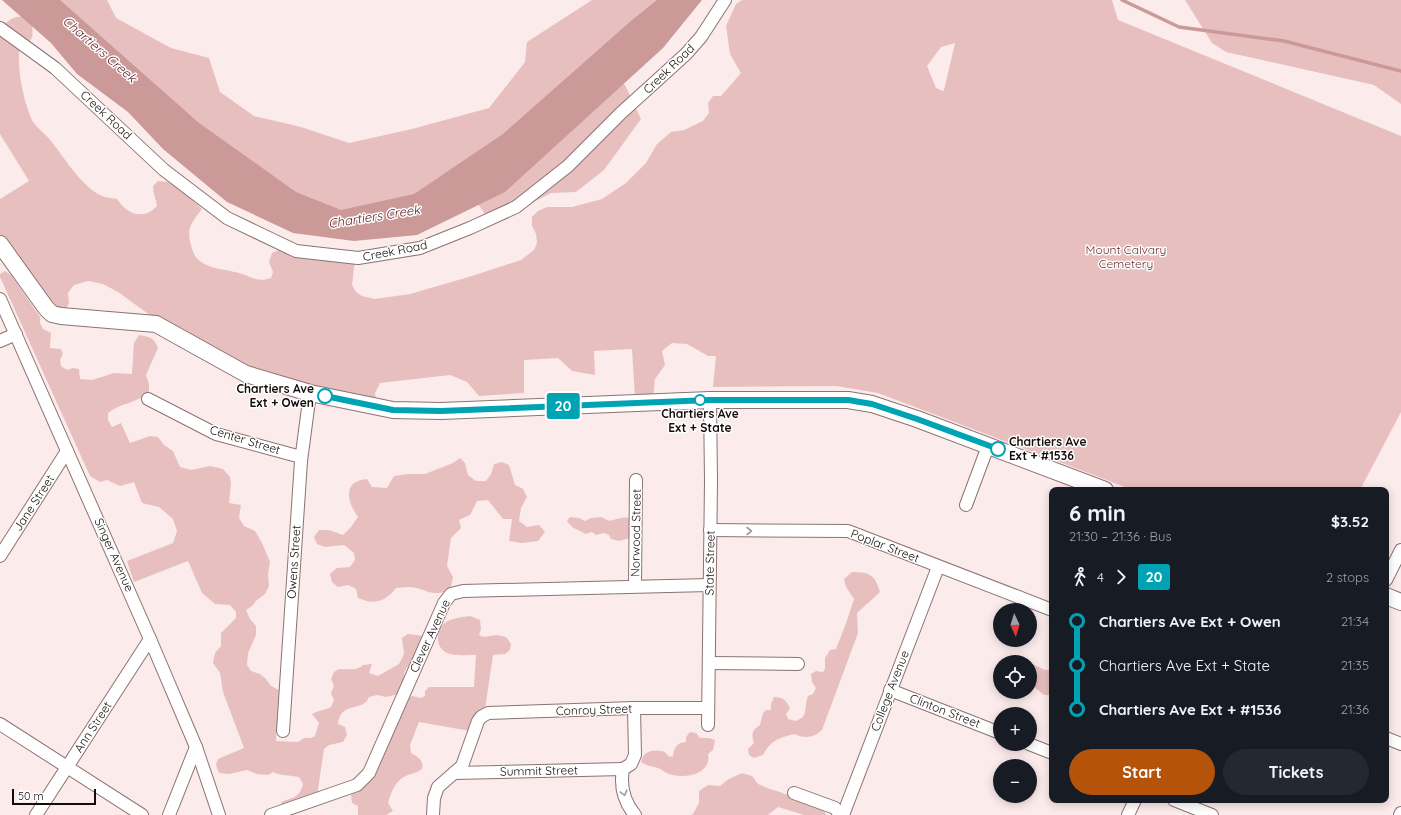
<!DOCTYPE html>
<meta charset="utf-8">
<style>
:root{--surface:#171b24;--page:#242831;--text:#f1f3f6;--muted:#9ea1a6;--accent:#b45309}
body{margin:0;font-family:Quicksand,sans-serif;background:var(--page);color:var(--text);height:100vh;display:flex;flex-direction:column;font-size:15px;white-space:nowrap}
*{box-sizing:border-box;margin:0}
p{font-size:13px;color:var(--muted)}
.icon{flex:none;width:22px;height:22px;fill:none;stroke:currentColor;stroke-width:2;stroke-linecap:round;stroke-linejoin:round}
.map{position:relative;flex:1;overflow:hidden}
.details{position:absolute;left:1049px;top:487px;width:340px;height:316px;display:flex;flex-direction:column;background:var(--surface);border-radius:8px;box-shadow:0 2px 10px #0003}
.details>*{flex:none}
.badge{padding:0 8px;border-radius:3px;font-size:14px;line-height:26px}
.needle{width:26px;rotate:176deg}
.controls{position:absolute;left:993px;top:603px;display:grid;gap:8px}
.controls a{display:grid;place-items:center;width:44px;height:44px;border-radius:50%;background:var(--surface);box-shadow:0 2px 10px #0003;font-size:20px}
.scale{position:absolute;left:12px;bottom:10px;width:84px;box-sizing:border-box;padding-left:4px;border:2px solid #140b0b;border-top:0;font-size:11px;line-height:14px;white-space:nowrap;color:#140b0b;-webkit-text-stroke:3px #fff;paint-order:stroke}
.map>.badge{position:absolute;translate:-50% -50%;box-shadow:0 0 0 2px #fff}
.legs{display:flex;align-items:center;gap:6px;height:44px;padding:0 20px;font-size:13px}
.legs p{margin-inline-start:auto}
.summary{display:flex;align-items:center;justify-content:space-between;height:68px;padding:0 20px}
h1{font-size:22px;font-weight:800;line-height:30px}
.button{display:flex;gap:8px;margin-top:auto;padding:8px 20px}
.button a{flex:1;height:46px;border-radius:24px;background:var(--accent);color:#fff;font-size:16px;font-weight:800;line-height:46px;text-align:center}
.button a+a{background:var(--page);color:var(--text)}
ul{padding:0 20px;list-style:none}
li{display:flex;align-items:center;gap:14px;height:44px;font-size:15px}
li i{display:grid;place-items:center;width:6px;height:100%;margin:0 5px;background:currentColor}
li i::after{content:'';width:10px;height:10px;margin:-5px;border:3px solid;border-radius:50%;background:var(--surface)}
li p{margin-inline-start:auto}
li:first-child i{background:linear-gradient(#0000 50%,currentColor 0)}
li:last-child i{background:linear-gradient(currentColor 50%,#0000 0)}
.map>svg:first-child{display:block}
</style>
<div class="map">
<svg width="1401" height="815" viewBox="0 0 1401 815">
<rect width="100%" height="100%" fill="#fcebeb"/>
<g fill="#e8bfbf" fill-rule="evenodd">
<path d="M39,0H107L116,18L171,48L209,58L220,92L254,116L301,127L349,143L412,129L489,108L525,62L527,42L592,0H669L612,63L627,89L641,119L604,170L576,192L551,193L492,224L466,187L362,222L275,213Z"/>
<path d="M742,0H1112L1118,20L1401,136V412L1360,490H1133L878,393L836,386L713,387L716,356H708L687,344L672,343L662,351L665,365L655,379L653,399H635L632,349L594,351L595,375L572,371L558,358L524,360V393L479,396L467,382L450,375L380,383L375,393L377,404L252,372L154,318L118,292L103,284L88,281L74,285L68,293L69,303L66,309L54,308L0,241V199L29,181L0,134V27C12,19 17,12 31,21C35,39 32,40 19,52C18,73 23,98 31,118C34,126 45,133 51,141C64,157 84,191 105,197C109,198 113,198 117,199C127,214 143,221 157,206C156,199 153,194 153,186L158,181L168,182L181,190L202,209C192,222 186,228 191,245C192,248 193,252 194,254C202,269 225,269 239,273C250,276 258,283 271,278L273,272L269,262L272,253L281,249L355,260L352,285L356,292L362,296L375,299L410,294L472,276L521,260L534,250L537,243L536,234L532,226V217L538,211L547,207H572L602,199L626,183L646,163L657,144L671,132L684,130L703,121L709,113L708,103L713,96H721L741,73L730,54L726,26L736,4ZM955,43L944,90L943,91L936,88L927,66L941,47Z"/>
<path d="M1185,0H1401V104L1374,85L1226,52L1212,43Z"/>
<path d="M5,271L11,275L40,317V323L43,329L51,333L50,348L61,349L63,354L60,360L61,366L67,370L73,368L79,369L80,379L92,380L114,373L132,374L134,343L139,335C149,337 154,337 158,348L146,375L149,384V392C138,403 120,403 108,413V420L112,427L121,423L130,443L150,436L158,437L164,445L173,451L180,467L191,470L210,466L223,469L230,477L231,484L229,503L241,505L239,518L244,526L255,531L262,543L270,562L268,574L269,586L265,594L257,600L252,606L246,610L250,619L256,626V635L248,653L247,665L251,671L260,674L266,679L271,686L279,690L276,741L298,742L304,738H311L315,736L319,723L312,714C317,711 325,710 331,707L334,700L331,693L334,686L331,679L334,672L339,669C347,669 357,671 363,665L372,664L369,673L378,676L399,664L404,654L402,638L408,634L424,636L415,662C402,669 405,673 403,685C402,688 400,691 399,694L386,697L377,695L369,697C368,699 367,701 366,702C357,710 340,704 338,724L345,727L347,735L343,742L329,745L324,749L317,796L283,809L281,802C294,797 299,798 303,784L299,777C289,775 281,776 273,772L268,775L257,774L247,770L229,774L219,773L216,765L218,759L244,748L223,692L220,673L213,663L215,653L221,646V633L236,618V612L230,605L215,604L202,593L188,561L134,582L127,561L173,543L177,531L173,519L159,507L142,503L134,482L120,486L107,480L100,482L90,476L0,277V274Z"/>
<path d="M460,458L465,463L468,475L476,481H486L491,474L494,464L502,462L509,465L515,485L523,489L527,497L521,508L519,521L527,527L539,525L545,532L538,541L521,543L509,541L512,519H503L488,500L477,501L470,515L459,520L461,528L451,538L447,566L453,577L450,590C428,598 427,588 409,587C405,587 400,588 396,588C385,602 374,605 358,598L356,589L348,585L338,587L332,582L330,574L337,568L350,567L355,560L354,553L344,545L325,547L317,544L314,537L319,530H329L343,535L351,527L358,517C347,502 342,481 367,479L372,487L387,488L394,476L408,474H425L453,463Z"/>
<path d="M570,517L579,518L585,521L591,518L602,517C611,524 613,519 621,518C625,517 629,518 632,518L630,538L619,541L611,539L609,535L604,533L596,535L592,532L586,534L572,527L567,521Z"/>
<path d="M852,572C870,572 875,575 880,592L857,613L858,633L822,730C814,738 805,739 794,734C779,738 771,740 763,755L754,758L749,755L748,749L754,743C751,734 752,730 760,725L763,713L766,710H771V704L774,697C783,697 786,700 790,708L786,714L788,719L796,721L803,717C807,709 805,704 808,696L813,694L816,688L812,682L811,674L816,671L823,672L825,669V658L830,650L836,649L845,626L854,599L846,587L844,579Z"/>
<path d="M470,616L480,620L481,629L479,635L483,637L497,635L506,637L511,644L510,650L505,654L493,655L485,709L470,731L419,722L410,745L411,753C418,757 424,760 422,769C417,773 414,773 408,775C396,779 391,792 388,803L393,811L386,815H358V806L352,803L351,795L357,786L404,701L412,696L421,698L425,696V691L429,687H474L476,655C469,655 453,656 447,653C435,648 435,629 446,622C453,618 462,617 470,616Z"/>
<path d="M1030,663L1045,670H1052V695H1044L1030,684Z"/>
<path d="M690,732L696,733L700,738H709L715,740L713,750L708,754C712,775 684,779 669,774C665,773 662,769 658,768C651,766 647,766 641,762C644,750 654,749 665,752L668,756L673,757C674,748 676,743 686,742V737Z"/>
<path d="M742,773L752,776L758,784L770,789L780,792L824,810L826,815H804L778,807L768,815H691L693,814L699,803V791L708,785L720,786L729,779Z"/>
</g>
<path fill="#c99" d="M2,0H60L199,123L296,192L341,210L414,194L503,134L632,20L657,0H702L663,48L505,192L417,235L354,241L293,233L227,202L163,149L128,112L77,74L51,43Z"/>
<g fill="none" stroke-linecap="round" stroke-linejoin="round">
<path stroke="#c99" stroke-width="3.5" d="M1122,0L1179,27L1284,41L1401,71"/>
<g stroke="#8b7373" stroke-width="14">
<g id="street">
<path d="M0,28L55,68L164,170L227,218L296,251L358,258L420,248L470,228L516,207L568,166L621,113L686,54L701,37L725,0"/>
<path d="M0,299L150,639L196,747L219,815"/>
<path d="M0,341L16,334"/>
<path d="M148,399L216,434L301,457"/>
<path d="M966,505L988,446"/>
<path d="M710,530L848,531L1052,610"/>
<path d="M0,556L67,451"/>
<path d="M1386,580L1401,550"/>
<path d="M635,586L636,480"/>
<path d="M709,663L798,664"/>
<path d="M890,690L1000,733"/>
<path d="M634,708L635,755L631,764L623,769C620,786 624,802 635,815"/>
<path d="M0,724L142,815"/>
<path d="M708,725L711,481L710,400"/>
<path d="M283,731L301,461L310,393"/>
<path d="M1386,738L1401,744"/>
<path d="M1029,744L1052,753"/>
<path d="M454,773L623,769"/>
<path d="M794,793L835,808L840,815"/>
<path d="M1174,800L1212,815"/>
<path d="M36,815L150,639"/>
<path d="M169,815L196,747"/>
<path d="M271,815L357,785L369,773L444,603L451,594L463,591L709,585"/>
<path d="M433,815L434,798L438,787L462,766L478,721L481,717L488,713L634,708H708"/>
<path d="M843,815L938,567"/>
<path d="M1128,815L1135,800"/>
<path d="M1400,815L1401,813"/>
</g>
</g>
<g stroke="#8b7373" stroke-width="18">
<g id="secondary">
<path d="M0,244L46,308L52,314L61,316L156,324L246,374L310,393L393,410L441,411L710,400H848L872,404L917,419L1105,490"/>
<path d="M1386,596L1401,602"/>
</g>
</g>
<use href="#street" stroke="#fff" stroke-width="12"/>
<use href="#secondary" stroke="#fff" stroke-width="16"/>
</g>
<defs><path id="oneway-chevron" d="M-2-3.5L2.5 0L-2 3.5" fill="none" stroke-width="1.6" stroke-linecap="round" stroke-linejoin="round"/></defs>
<g stroke="#a19d9d">
<use href="#oneway-chevron" transform="translate(749 531)"/>
<use href="#oneway-chevron" transform="translate(624 793) rotate(75)"/>
</g>
<g fill="none" stroke-linecap="round" stroke-linejoin="round">
<g stroke="#fff" stroke-width="9">
<path id="line-1" d="M325,396L393,410L441,411L710,400H848L872,404L917,419L998,449"/>
</g>
<use href="#line-1" stroke="#00a3b4" stroke-width="6"/>
</g>
<g fill="#fff" stroke="#00a3b4" stroke-width="2">
<circle cx="325" cy="396" r="7"/>
<circle cx="700" cy="400" r="5"/>
<circle cx="998" cy="449" r="7"/>
</g>
<g text-anchor="middle" stroke-width="3" stroke-linejoin="round" paint-order="stroke">
<g font-size="12" fill="#140b0b" stroke="#fff">
<text transform="translate(669 69) rotate(-44)" y="4">Creek Road</text>
<text transform="translate(106 115) rotate(43)" y="4">Creek Road</text>
<text transform="translate(395 251) rotate(-11)" y="4">Creek Road</text>
<text transform="translate(245 440) rotate(17)" y="4">Center Street</text>
<text transform="translate(34 503) rotate(-57)" y="4">Jane Street</text>
<text transform="translate(636 533) rotate(-89)" y="4">Norwood Street</text>
<text transform="translate(885 546) rotate(21)" y="4">Poplar Street</text>
<text transform="translate(114 555) rotate(66)" y="4">Singer Avenue</text>
<text transform="translate(294 562) rotate(-86)" y="4">Owens Street</text>
<text transform="translate(710 563) rotate(-89)" y="4">State Street</text>
<text transform="translate(430 636) rotate(-65)" y="4">Clever Avenue</text>
<text transform="translate(890 691) rotate(-69)" y="4">College Avenue</text>
<text transform="translate(594 710) rotate(-2)" y="4">Conroy Street</text>
<text transform="translate(945 711) rotate(21)" y="4">Clinton Street</text>
<text transform="translate(93 727) rotate(-57)" y="4">Ann Street</text>
<text transform="translate(539 771) rotate(-1)" y="4">Summit Street</text>
</g>
<g font-size="12" fill="#6c2c30" stroke="#fff">
<text x="1126" y="254">Mount Calvary<tspan x="1126" dy="14">Cemetery</tspan></text>
</g>
<g font-size="12" font-weight="bold" fill="#140b0b" stroke="#fff" text-anchor="end">
<text x="314" y="393">Chartiers Ave<tspan x="314" dy="14">Ext + Owen</tspan></text>
<text x="700" y="418" text-anchor="middle">Chartiers Ave<tspan x="700" dy="14">Ext + State</tspan></text>
<text x="1009" y="446" text-anchor="start">Chartiers Ave<tspan x="1009" dy="14">Ext + #1536</tspan></text>
</g>
<g font-size="13" font-style="italic" fill="#5a1b21" stroke="#fff">
<text transform="translate(100 49) rotate(41)" y="5">Chartiers Creek</text>
<text transform="translate(374 216) rotate(-9)" y="5">Chartiers Creek</text>
</g>
</g>
</svg>
<div class="controls">
<a><svg class="needle" viewBox="-14 -14 28 28"><path d="M0-13l5 13h-10z" fill="#e53935"/><path d="M0 13l5-13h-10z" fill="#9ea1a6"/></svg></a>
<a><svg class="icon" aria-label="locate" viewBox="0 0 24 24"><circle cx="12" cy="12" r="6"/><path d="M12 2v4M12 18v4M2 12h4M18 12h4"/></svg></a>
<a>+</a>
<a>−</a>
</div>
<div class="scale">50 m</div>
<b class="badge" style="left:563px;top:406px;background:#00a3b4;color:#fff">20</b>
<section class="details">
<div class="summary"><div><h1>6 min</h1><p>21:30 – 21:36 · Bus</p></div><b>$3.52</b></div>
<div class="legs"><svg class="icon" aria-label="walk" viewBox="0 0 24 24"><circle cx="13" cy="4" r="2"/><path d="M13 8l-2 6 4 7M11 14l-3 7M7 12l3-4h3l4 4"/></svg>4<svg class="icon" aria-label="forward" viewBox="0 0 24 24"><path d="M9 5l7 7-7 7"/></svg><b class="badge" style="background:#00a3b4;color:#fff">20</b><p>2 stops</p></div>
<ul>
<li><i style="color:#00a3b4"></i><b>Chartiers Ave Ext + Owen</b><p>21:34</p></li>
<li><i style="color:#00a3b4"></i><span>Chartiers Ave Ext + State</span><p>21:35</p></li>
<li><i style="color:#00a3b4"></i><b>Chartiers Ave Ext + #1536</b><p>21:36</p></li>
</ul>
<div class="button"><a>Start</a><a>Tickets</a></div>
</section>
</div>
